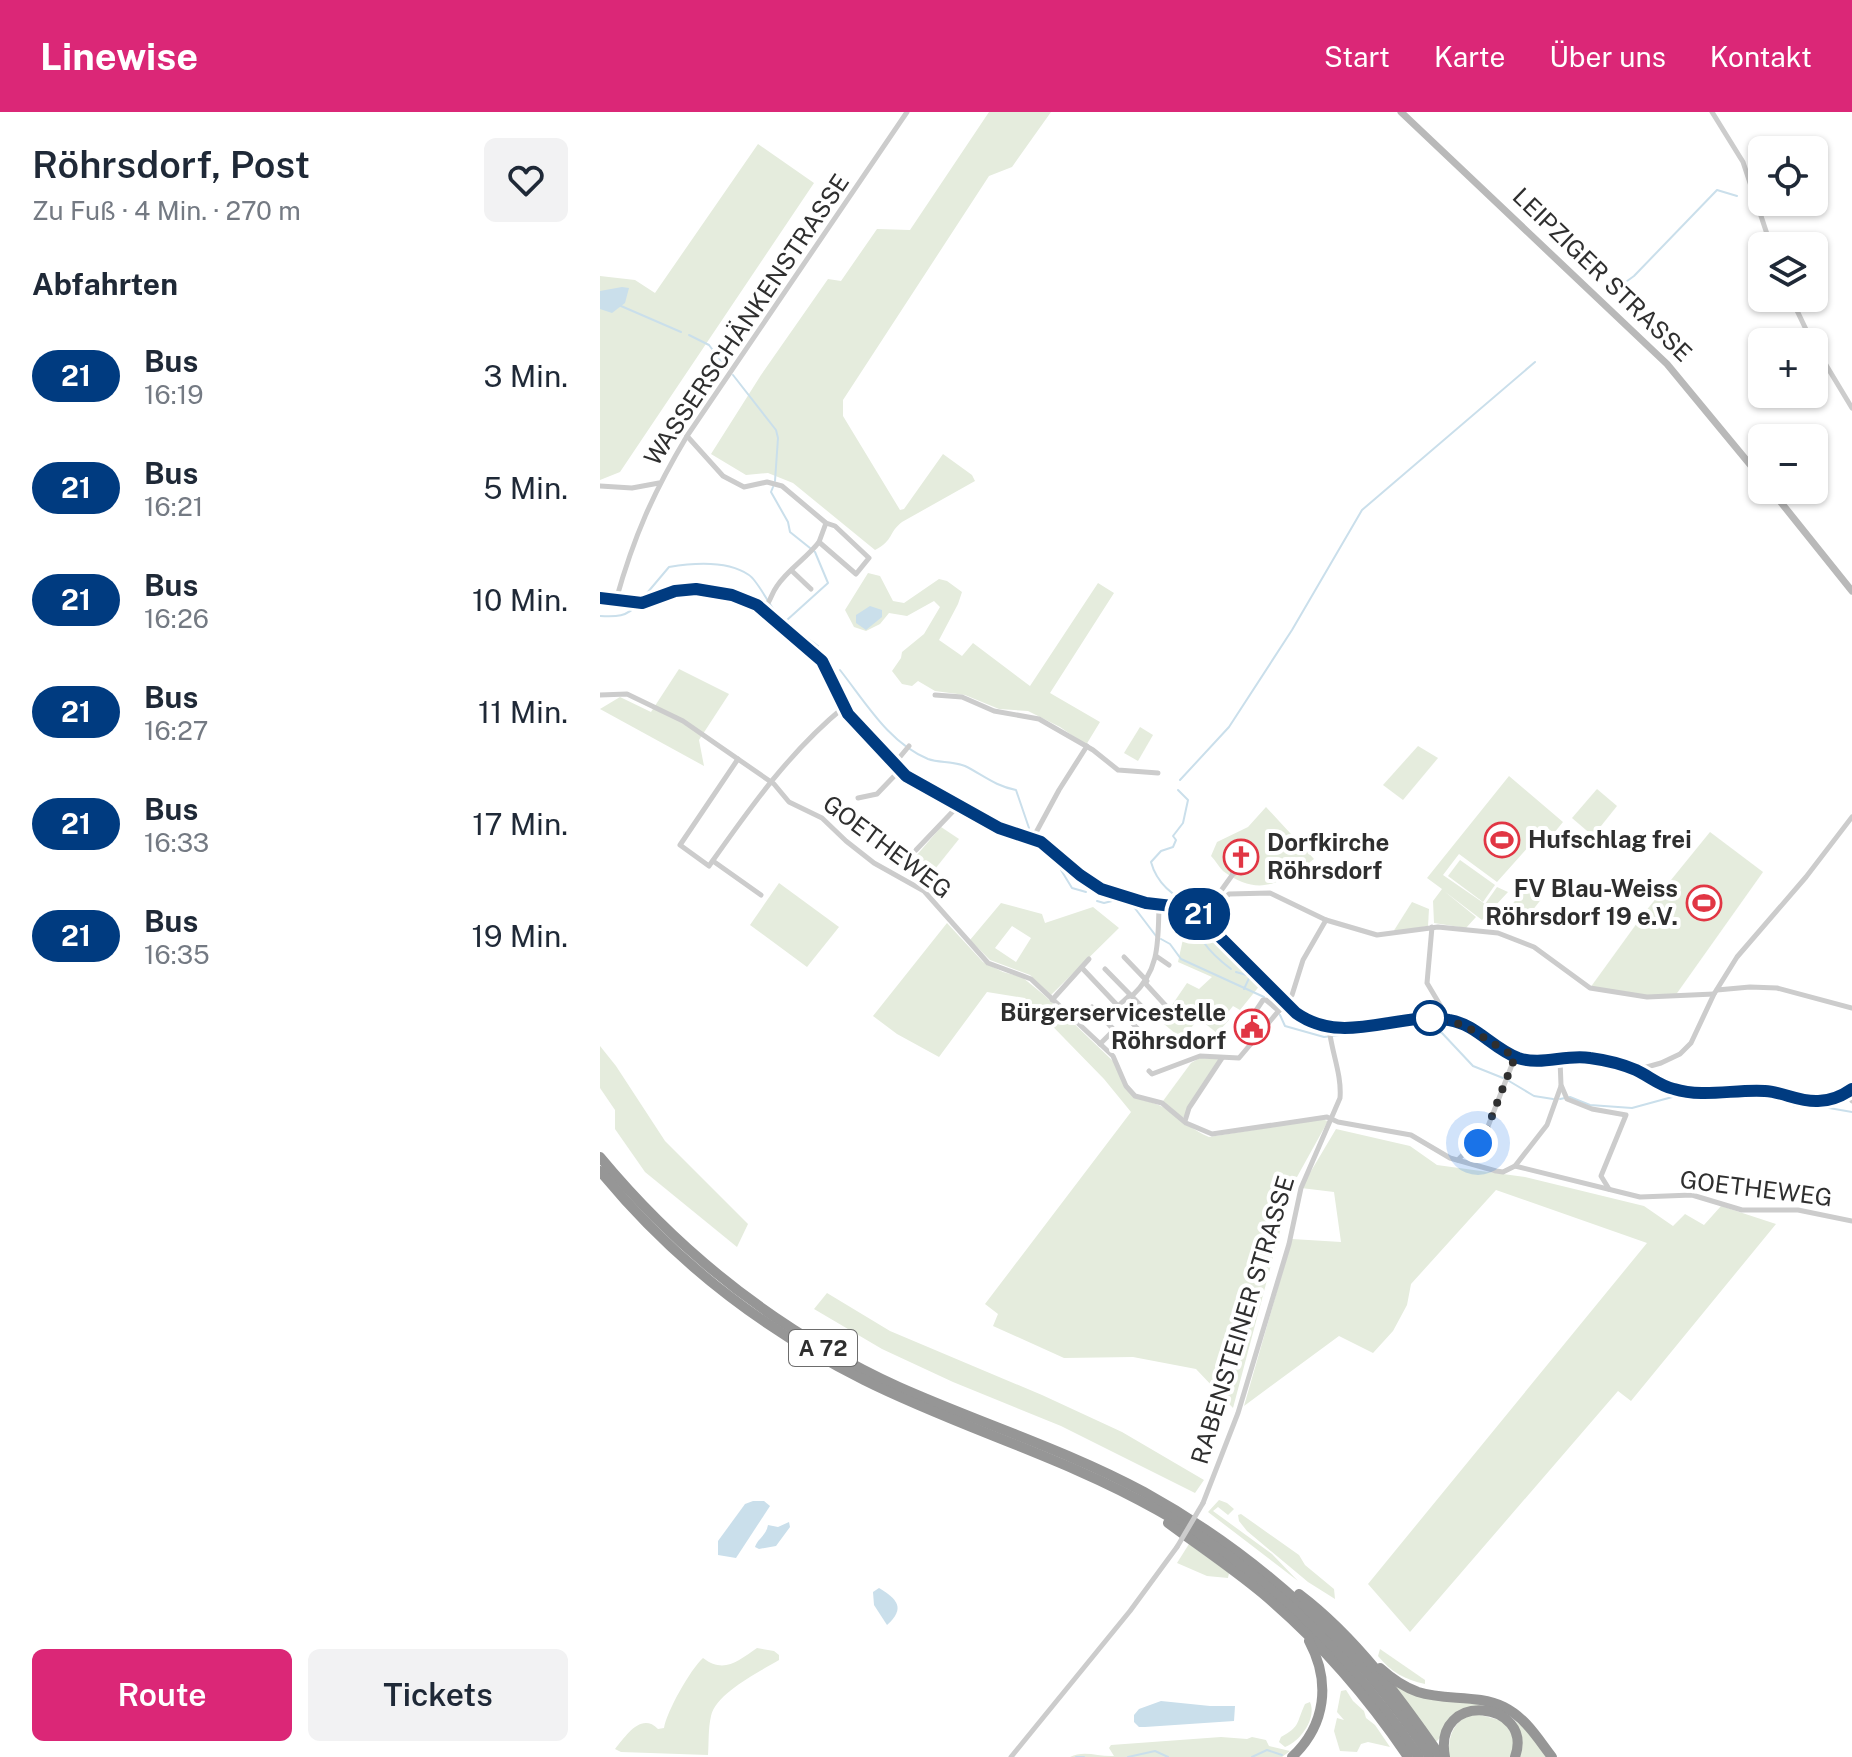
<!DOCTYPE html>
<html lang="de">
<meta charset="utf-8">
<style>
:root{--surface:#fff;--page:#f2f2f3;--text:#1f2937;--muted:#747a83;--accent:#db2777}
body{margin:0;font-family:"Public Sans",sans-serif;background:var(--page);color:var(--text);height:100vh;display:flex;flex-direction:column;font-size:30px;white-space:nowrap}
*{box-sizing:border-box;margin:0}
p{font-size:26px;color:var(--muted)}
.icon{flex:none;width:44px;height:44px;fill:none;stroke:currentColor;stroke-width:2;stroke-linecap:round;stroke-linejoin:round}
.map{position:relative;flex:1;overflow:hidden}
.side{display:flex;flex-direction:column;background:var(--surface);width:600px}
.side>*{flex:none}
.badge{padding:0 16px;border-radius:26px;font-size:28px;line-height:52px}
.controls{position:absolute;left:1148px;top:24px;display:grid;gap:16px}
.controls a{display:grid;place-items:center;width:80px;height:80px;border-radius:12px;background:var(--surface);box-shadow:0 2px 6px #0004;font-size:40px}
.you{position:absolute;width:40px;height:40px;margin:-20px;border:6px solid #fff;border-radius:50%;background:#1a73e8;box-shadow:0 0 0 12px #1a73e833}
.map>.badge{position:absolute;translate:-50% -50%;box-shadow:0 0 0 4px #fff}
h2{padding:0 32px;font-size:30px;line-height:72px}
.round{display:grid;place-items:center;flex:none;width:84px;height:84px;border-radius:12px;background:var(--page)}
.head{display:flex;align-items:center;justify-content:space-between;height:136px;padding:0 32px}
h1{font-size:38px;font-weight:600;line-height:60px}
.action{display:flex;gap:16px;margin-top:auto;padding:16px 32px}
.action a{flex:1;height:92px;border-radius:12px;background:var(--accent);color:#fff;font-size:32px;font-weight:600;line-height:92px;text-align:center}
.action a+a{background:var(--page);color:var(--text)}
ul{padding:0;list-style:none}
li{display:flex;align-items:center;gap:24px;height:112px;padding:0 32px}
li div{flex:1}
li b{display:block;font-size:30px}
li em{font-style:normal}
li .badge{min-width:88px;font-weight:700;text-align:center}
header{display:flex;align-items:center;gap:48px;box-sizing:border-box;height:112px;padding:0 40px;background:var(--accent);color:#fff}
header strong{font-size:38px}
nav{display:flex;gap:44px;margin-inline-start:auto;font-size:28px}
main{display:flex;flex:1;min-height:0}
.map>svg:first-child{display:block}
</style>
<header>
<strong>Linewise</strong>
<nav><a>Start</a><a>Karte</a><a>Über uns</a><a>Kontakt</a></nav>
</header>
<main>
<section class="side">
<div class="head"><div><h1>Röhrsdorf, Post</h1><p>Zu Fuß · 4 Min. · 270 m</p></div><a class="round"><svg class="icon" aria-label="heart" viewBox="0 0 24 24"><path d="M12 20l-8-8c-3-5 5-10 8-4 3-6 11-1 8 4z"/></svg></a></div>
<h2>Abfahrten</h2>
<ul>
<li><span class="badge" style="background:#003b80;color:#fff">21</span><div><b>Bus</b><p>16:19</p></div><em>3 Min.</em></li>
<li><span class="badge" style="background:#003b80;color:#fff">21</span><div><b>Bus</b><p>16:21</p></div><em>5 Min.</em></li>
<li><span class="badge" style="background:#003b80;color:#fff">21</span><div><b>Bus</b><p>16:26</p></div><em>10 Min.</em></li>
<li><span class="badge" style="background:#003b80;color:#fff">21</span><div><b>Bus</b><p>16:27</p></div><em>11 Min.</em></li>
<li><span class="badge" style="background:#003b80;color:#fff">21</span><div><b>Bus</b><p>16:33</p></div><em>17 Min.</em></li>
<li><span class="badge" style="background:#003b80;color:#fff">21</span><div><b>Bus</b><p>16:35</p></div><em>19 Min.</em></li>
</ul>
<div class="action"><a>Route</a><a>Tickets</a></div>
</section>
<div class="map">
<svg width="1252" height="1645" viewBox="0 0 1252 1645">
<rect width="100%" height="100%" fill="#fff"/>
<g fill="#e5ecdd" fill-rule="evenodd">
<path d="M389,0H451L412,55L389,64L243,288V304L300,398L304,397L343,342L372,363L375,369L302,410C288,421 294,428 275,438L193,371L168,361L146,363L111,342L161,263L228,167L241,169L277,117L310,118Z"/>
<path d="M158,32L214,71L20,360L0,368V164L35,168L55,181Z"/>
<path d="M268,461L280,464L293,489L304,491L339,467L347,469L362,480L358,492L339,528L362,544L373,531L430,574L498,471L514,481L450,581L500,610L486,633L460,615L428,599L399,597L365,583L335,579L318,569L312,574L302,572L292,559L301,546L302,540L324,522L340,495L334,489L307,504L289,501L280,512L266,519L254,515L245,498Z"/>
<path d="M79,557L129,582L99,628L104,654L0,597L20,585L51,600Z"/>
<path d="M540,615L553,623L538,649L524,641Z"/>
<path d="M818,634L838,646L803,688L783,673Z"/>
<path d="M909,664L963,710L954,721L946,715L897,770L859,742L843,763L885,792L897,775L908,780L882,808L844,779L876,805L866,816L834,811L833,789L842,777L827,766Z"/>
<path d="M997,677L1017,694L993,724L972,706Z"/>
<path d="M666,695L714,747C682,771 659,786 623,759C618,754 616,749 611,744L617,730L648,715Z"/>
<path d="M341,715L359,727L335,757L316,744Z"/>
<path d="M1110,720L1163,760L1075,884L1047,885L990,876L1045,800Z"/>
<path d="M860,748L895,773L883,790L848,764Z"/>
<path d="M179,771L239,815L207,855L150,813Z"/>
<path d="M928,773L943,785L920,814L905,801Z"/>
<path d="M812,790L829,797L828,814L793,820Z"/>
<path d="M401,791L442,802L445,811L493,795L519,816L451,883L430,863L390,848L370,828ZM412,814L431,826L416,850L395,836Z"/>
<path d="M347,811L383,850L403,860L422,865L444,883L514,950L536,986C545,989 558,991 566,997C581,1007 592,1018 609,1025L721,1007L728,1009L692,1074L633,1296L596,1257L533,1245L464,1246L393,1214L398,1202L385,1192L531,1000L504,967L425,886L387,880L339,945L297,922L273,904Z"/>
<path d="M603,812L661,872L640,898L633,894L625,904L629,908L617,921L603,910L595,911L582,927L558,907L570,896L587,871L599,877L612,865L578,850L583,827Z"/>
<path d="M0,934L16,954L65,1029L148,1112L137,1135L45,1060L15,1017V998L0,976Z"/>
<path d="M600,946L619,947L583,1006L563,989L591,951Z"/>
<path d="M736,1017L810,1034L837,1053L925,1065L1044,1094L1073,1114L1085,1102L1104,1113L1121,1094L1176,1112L1031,1289L1018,1279L810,1520L768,1472L1047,1131L896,1078L811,1172L807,1193L793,1219L773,1241L739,1224L644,1294L692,1127L741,1130L734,1080L701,1076Z"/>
<path d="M227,1181L290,1219L442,1283L522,1320L604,1368L595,1381L461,1314L353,1270L282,1237L214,1197Z"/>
<path d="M619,1388L627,1391L634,1397L628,1403L618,1395L613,1399L672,1442L698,1469L608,1400Z"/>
<path d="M641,1402L699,1443L705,1453L734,1477L735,1487L708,1470L647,1419L639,1409L638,1403Z"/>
<path d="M589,1432L629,1461L628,1466L607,1464L577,1451Z"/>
<path d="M157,1536L174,1539L179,1543V1548C159,1560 116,1581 111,1604C108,1617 109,1630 108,1643L21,1640L15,1637C26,1624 41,1600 58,1617L64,1616C67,1599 90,1558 103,1546C124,1562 138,1549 157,1536Z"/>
<path d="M780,1537L825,1568V1572C805,1568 790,1559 778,1544Z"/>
<path d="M794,1573L898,1597L926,1617L947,1645H919L906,1603L869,1596L836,1630Z"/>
<path d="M746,1578L753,1589L764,1599L766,1606L775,1613L790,1635L768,1630L761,1632L757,1640L740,1639L734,1619L737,1606L744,1608L737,1600L741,1579Z"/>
<path d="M710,1590C717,1606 701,1629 685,1635L679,1630L681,1625C701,1614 696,1611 705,1592Z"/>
<path d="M873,1601L903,1609L913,1624V1645H849C848,1623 853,1610 873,1601Z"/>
<path d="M621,1625L647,1627L652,1625L666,1628L669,1634L690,1639L682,1645H470C484,1638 499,1645 514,1644L509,1636L511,1633Z"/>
</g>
<g fill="#cadfeb">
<path d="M22,175L29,176L25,191L12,201L0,197V179Z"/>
<path d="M270,494L282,498V505L266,518L256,511V503Z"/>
<path d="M153,1389H164L170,1394L136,1446L118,1443V1429L145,1392Z"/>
<path d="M189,1410L190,1415L176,1434L159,1437L155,1435C158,1426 166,1424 168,1413L178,1415Z"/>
<path d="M279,1476C297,1487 306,1496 287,1513L274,1493L273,1480Z"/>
<path d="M561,1589L610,1594H635L634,1609L545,1615H539L534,1610V1603L539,1597Z"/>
</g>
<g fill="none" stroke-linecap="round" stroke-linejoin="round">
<g stroke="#cadfeb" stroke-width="2">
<path d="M1023,172L1034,164L1117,78L1137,84"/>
<path d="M21,194L81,220"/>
<path d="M89,223L109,233L127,257"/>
<path d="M133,263L176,318L178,326L175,369"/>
<path d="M173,375L171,380L188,410L190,420L215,440L228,471L187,508"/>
<path d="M42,487L69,455C93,451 127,448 149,463C157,468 167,489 174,498C187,512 202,523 218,534"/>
<path d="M0,504C16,505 27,505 38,492"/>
<path d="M240,558C266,591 289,631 328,647C339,651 352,649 365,654C383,663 395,674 416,678L429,716"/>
<path d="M580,668L629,615L692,518L762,398L935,250"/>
<path d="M578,678L588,688L583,711L573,724L576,728L573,735L561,739L551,750C557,772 575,786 596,794"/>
<path d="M461,758L472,776L486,780"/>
<path d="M497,789L504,791L516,788"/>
<path d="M521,789L534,795L556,824"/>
<path d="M594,805C595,826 615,845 631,857"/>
<path d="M561,827L570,832L581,847L664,885"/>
<path d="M636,860L650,864L644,877"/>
<path d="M680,903L685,914L724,925L823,913L842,921L873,954L903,966"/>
<path d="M909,969L934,984L953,987"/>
<path d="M1108,984L1163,983L1181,987L1195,994L1212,993L1252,1000"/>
<path d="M960,987L970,985L990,993L1032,996L1076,984H1090"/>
<path d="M476,1645H484"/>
<path d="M528,1645L555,1639L568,1645"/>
<path d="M652,1645L667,1638L682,1643"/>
</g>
<g stroke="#ccc" stroke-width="5">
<path d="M1112,0L1143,50L1171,134"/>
<path d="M1191,186L1212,230"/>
<path d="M1214,233L1252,296"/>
<path d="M87,324L123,364L144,375L167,370L182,374L226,411L235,414L269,446L256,462L219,430C207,446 188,457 177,474C171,482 171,489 164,497"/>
<path d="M0,374L32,376L59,371"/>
<path d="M219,430L226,411"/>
<path d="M192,459L211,477"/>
<path d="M16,488C34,424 53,381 87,324L307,0"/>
<path d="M0,583L27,582L83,609L174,672L189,690L222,706L246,729L274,751L324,779L388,851L431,867L513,944L526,974L535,984L562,991L586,1011L612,1022L727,1005L738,1010L811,1023L850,1046L896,1059L903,1060L915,1054L1040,1085L1092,1083L1142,1098H1198L1252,1109"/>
<path d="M335,583L362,585L394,599L439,607L493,638L518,658L558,661"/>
<path d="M138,647L80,733L109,754C150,696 189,640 244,595"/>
<path d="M294,652L309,634"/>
<path d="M258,686L277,682L300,658"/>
<path d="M433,726L459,678L487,634"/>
<path d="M316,738L358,694"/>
<path d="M113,749L161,783"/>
<path d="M630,751L633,762"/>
<path d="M606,799L611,800L629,782L670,781L726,808L777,823L838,815L898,821L934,835L990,876L1047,885L1114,882"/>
<path d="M605,801L633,762L649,753"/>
<path d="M832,815L827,871L849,908"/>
<path d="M556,844L569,853"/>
<path d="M524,845L547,869"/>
<path d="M483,857L518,894"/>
<path d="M505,857L553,906"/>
<path d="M545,871L567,895"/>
<path d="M1117,878L1150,875L1177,876L1252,896"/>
<path d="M532,884C560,858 558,830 559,793"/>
<path d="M452,888L489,847"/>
<path d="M517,895L538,917"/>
<path d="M476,910L492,895"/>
<path d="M664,917L651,906L663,888H666L679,899"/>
<path d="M514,918L527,931"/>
<path d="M500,932L514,918L504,907L530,883"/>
<path d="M960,948L961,973L967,987L992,997L1026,1003L1001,1064L1009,1077"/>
<path d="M1036,958L1061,951L1080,942L1091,931L1114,882L1137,845L1206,765L1252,705"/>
<path d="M549,959L552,962L600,944L639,946L692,883L703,848L726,808"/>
<path d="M1248,981L1252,989"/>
<path d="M585,1009L589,996L622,946"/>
<path d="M858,1048C866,1038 877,1033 885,1022L915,945"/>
<path d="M915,1054L947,1013L961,974"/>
<path d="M603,1391L638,1301L689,1132L701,1076L740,986C742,962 731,939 729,915"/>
<path d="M411,1645L530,1499L577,1435"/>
</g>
<g stroke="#b9b9b9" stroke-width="7">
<path d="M801,0L1067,252L1162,367"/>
<path d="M1171,378L1252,479"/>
<path d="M0,486L43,491L75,479L96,477L132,483L157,493L222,549L248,602L306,664L399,716L441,730L496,774L546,791L581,795L595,800L696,901C744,936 797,899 849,908C876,913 893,937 918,946C942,955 965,942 990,946C1005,948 1022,952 1036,958C1049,964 1060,974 1074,977C1103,986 1135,976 1165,979C1185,980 1203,992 1224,989C1234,987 1244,983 1252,977"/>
</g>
<g stroke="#969696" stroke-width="10">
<path d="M0,1045C83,1145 181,1221 299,1275C380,1311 466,1338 544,1380C660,1444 758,1534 830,1645"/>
<path d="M0,1059C72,1147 162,1217 264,1268C360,1316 464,1345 557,1398C664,1458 751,1544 819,1645"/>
<path d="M568,1411C599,1434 632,1456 662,1481C718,1528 767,1584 808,1645"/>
<path d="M699,1482C756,1525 800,1586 841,1645"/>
<path d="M780,1556C791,1566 804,1575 818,1580C846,1589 877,1582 904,1595C926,1606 938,1627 952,1645"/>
<path d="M692,1645C726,1613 731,1570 709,1529"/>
<path d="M845,1645C832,1577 935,1589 915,1645"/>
</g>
<path stroke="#ccc" stroke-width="5" d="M577,1435L603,1391"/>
</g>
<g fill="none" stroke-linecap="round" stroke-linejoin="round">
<g stroke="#fff" stroke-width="18">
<path id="line" d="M0,486L42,491L75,479L96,477L132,483L157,493L222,549L248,602L306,664L399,716L441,730L480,763L501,777L546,791L581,795L595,800L696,901C744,935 797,899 849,908C876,912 893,937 918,946C942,954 965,942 990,946C1005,948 1022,952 1036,958C1049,964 1060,974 1074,977C1103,986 1135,977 1165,979C1183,980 1199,990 1218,989C1231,989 1242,984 1252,977"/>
</g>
<use href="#line" stroke="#003b80" stroke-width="12"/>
<path stroke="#2f2f2f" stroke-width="8" stroke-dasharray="0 14.4" d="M830,906L864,913L915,945L885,1022L878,1031"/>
</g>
<defs>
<g id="stadium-ring" transform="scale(1.8)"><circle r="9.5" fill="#fff" stroke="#e13644" stroke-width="1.5"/><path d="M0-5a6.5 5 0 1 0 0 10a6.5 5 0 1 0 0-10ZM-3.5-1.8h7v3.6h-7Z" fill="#e13644"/></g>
<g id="church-ring" transform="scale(1.8)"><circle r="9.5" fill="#fff" stroke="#e13644" stroke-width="1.5"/><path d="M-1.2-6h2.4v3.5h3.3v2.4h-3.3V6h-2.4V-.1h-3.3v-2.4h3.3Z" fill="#e13644"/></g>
<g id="civic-ring" transform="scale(1.8)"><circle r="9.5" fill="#fff" stroke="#e13644" stroke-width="1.5"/><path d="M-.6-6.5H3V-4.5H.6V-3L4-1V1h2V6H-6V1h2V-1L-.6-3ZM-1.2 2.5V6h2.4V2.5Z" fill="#e13644"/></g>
</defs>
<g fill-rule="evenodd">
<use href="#stadium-ring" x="902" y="728"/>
<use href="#church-ring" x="641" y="745"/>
<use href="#stadium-ring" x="1104" y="791"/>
<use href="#civic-ring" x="652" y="915"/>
</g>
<circle fill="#fff" stroke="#003b80" stroke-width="4" cx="830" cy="906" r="16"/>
<g text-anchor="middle" stroke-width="8" stroke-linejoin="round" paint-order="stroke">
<rect fill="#fff" stroke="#6d6d6d" stroke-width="2" x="189" y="1218" width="68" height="36" rx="6"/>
<g font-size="22" font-weight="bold" fill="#2f2f2f">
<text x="223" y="1244">A 72</text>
</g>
<g font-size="24" fill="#2f2f2f" stroke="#fff">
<text transform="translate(1002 163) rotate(44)" y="8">LEIPZIGER STRASSE</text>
<text transform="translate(147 208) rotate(-56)" y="8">WASSERSCHÄNKENSTRASSE</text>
<text transform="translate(287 735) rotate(37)" y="8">GOETHEWEG</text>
<text transform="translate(1156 1077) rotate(7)" y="8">GOETHEWEG</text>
<text transform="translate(643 1208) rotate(-73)" y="8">RABENSTEINER STRASSE</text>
</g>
<g font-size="24" font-weight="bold" fill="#2f2f2f" stroke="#fff" text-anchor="start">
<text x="928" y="736">Hufschlag frei</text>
<text x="667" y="739">Dorfkirche<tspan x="667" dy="28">Röhrsdorf</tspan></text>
<text x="1078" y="785" text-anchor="end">FV Blau-Weiss<tspan x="1078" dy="28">Röhrsdorf 19 e.V.</tspan></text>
<text x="626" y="909" text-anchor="end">Bürgerservicestelle<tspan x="626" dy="28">Röhrsdorf</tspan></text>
</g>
</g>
</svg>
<div class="controls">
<a><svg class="icon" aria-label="locate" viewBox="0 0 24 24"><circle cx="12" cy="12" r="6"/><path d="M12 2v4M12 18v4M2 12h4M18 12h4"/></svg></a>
<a><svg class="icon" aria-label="layers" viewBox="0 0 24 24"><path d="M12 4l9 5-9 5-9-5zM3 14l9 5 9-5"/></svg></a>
<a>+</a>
<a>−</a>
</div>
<div class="you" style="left:878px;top:1031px"></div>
<b class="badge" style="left:599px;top:802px;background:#003b80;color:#fff">21</b>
</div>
</main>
